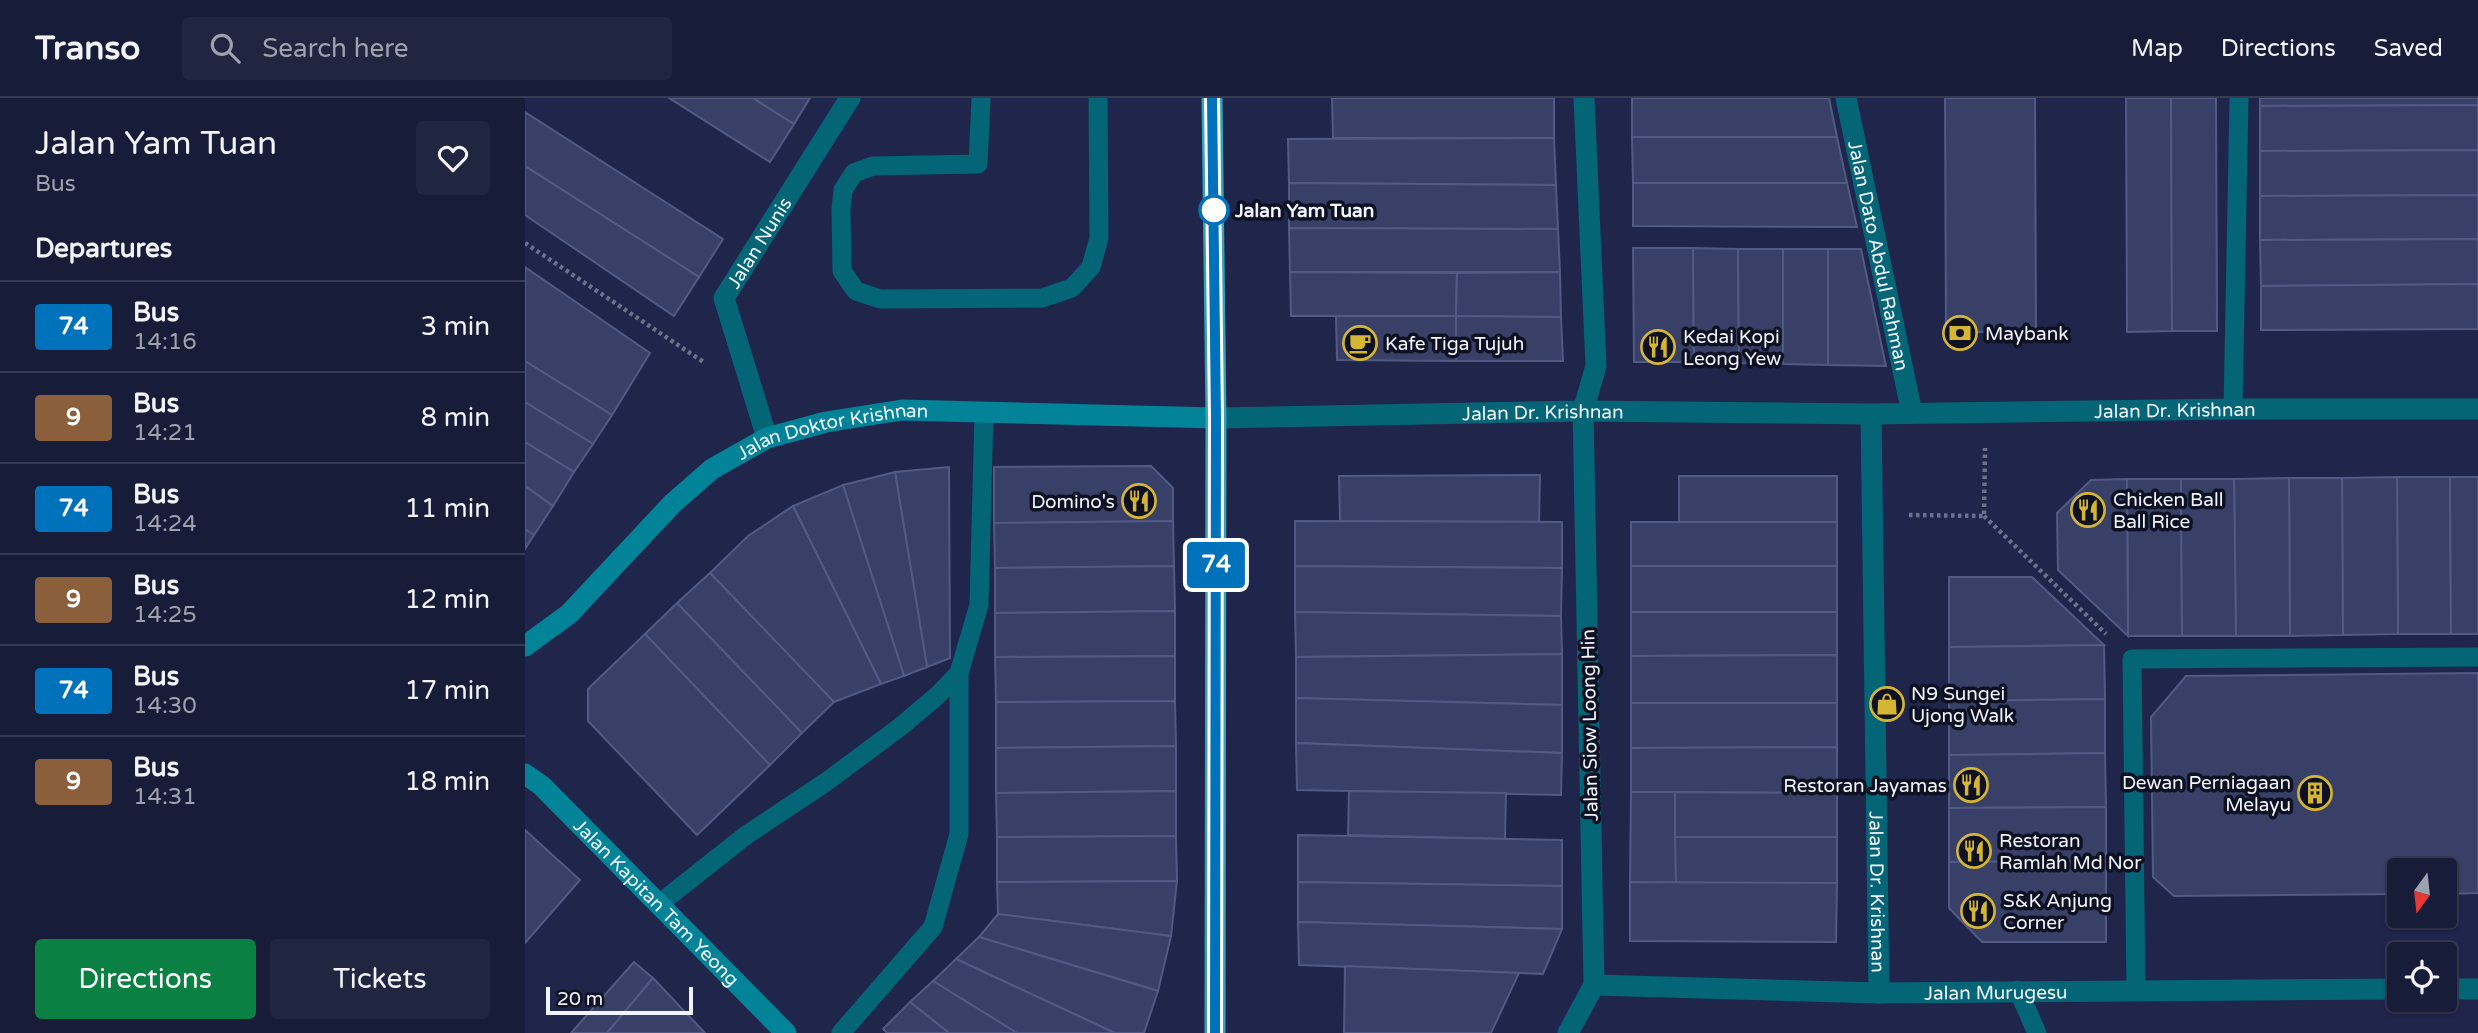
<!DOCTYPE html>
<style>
:root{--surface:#171c38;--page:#202540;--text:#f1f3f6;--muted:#9ea1ae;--line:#363a53;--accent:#0b8043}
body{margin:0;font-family:"Varela Round",sans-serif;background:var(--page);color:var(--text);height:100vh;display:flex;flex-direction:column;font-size:26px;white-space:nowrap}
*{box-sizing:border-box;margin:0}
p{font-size:23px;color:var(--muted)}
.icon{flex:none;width:38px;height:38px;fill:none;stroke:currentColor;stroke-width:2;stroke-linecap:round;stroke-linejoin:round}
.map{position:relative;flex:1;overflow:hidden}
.sheet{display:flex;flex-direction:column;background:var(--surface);width:525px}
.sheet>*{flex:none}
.badge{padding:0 14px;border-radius:5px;font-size:24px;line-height:46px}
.needle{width:46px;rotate:195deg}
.tools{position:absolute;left:1862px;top:760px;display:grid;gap:14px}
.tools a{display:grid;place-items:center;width:70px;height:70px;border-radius:7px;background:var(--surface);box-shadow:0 2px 5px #0004,0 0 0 2px var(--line);font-size:35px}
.scale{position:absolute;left:21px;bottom:18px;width:147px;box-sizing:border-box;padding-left:7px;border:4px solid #f1f3fd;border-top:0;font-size:19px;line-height:24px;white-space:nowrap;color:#f1f3fd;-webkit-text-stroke:5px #0d1121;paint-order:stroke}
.map>.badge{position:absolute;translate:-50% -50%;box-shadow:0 0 0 4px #fff}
h2{padding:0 35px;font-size:26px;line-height:63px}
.round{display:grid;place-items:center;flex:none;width:74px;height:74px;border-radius:7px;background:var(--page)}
.summary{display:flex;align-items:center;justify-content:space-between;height:119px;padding:0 35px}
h1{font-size:33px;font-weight:600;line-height:52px}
.button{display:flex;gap:14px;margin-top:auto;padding:14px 35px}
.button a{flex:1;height:80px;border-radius:7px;background:var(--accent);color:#fff;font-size:28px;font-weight:600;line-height:80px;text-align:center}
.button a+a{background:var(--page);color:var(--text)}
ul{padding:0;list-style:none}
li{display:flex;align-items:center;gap:21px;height:91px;padding:0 35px;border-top:2px solid var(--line)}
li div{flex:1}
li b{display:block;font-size:26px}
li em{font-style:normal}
li .badge{min-width:77px;font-weight:700;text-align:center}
header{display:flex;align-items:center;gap:42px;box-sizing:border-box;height:98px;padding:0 35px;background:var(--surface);border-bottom:2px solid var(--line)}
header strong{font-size:33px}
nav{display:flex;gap:38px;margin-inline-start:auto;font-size:24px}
.search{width:490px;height:63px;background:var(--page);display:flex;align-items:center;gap:18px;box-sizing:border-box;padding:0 24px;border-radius:7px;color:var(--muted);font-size:26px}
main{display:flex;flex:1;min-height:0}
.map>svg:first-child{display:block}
</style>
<header>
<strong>Transo</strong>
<div class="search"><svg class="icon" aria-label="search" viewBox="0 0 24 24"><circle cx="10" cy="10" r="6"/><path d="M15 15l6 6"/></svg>Search here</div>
<nav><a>Map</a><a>Directions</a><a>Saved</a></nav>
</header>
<main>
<section class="sheet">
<div class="summary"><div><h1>Jalan Yam Tuan</h1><p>Bus</p></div><a class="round"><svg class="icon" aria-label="heart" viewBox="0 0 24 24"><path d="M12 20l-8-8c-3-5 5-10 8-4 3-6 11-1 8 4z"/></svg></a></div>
<h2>Departures</h2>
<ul>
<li><span class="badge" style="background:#0072bc;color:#fff">74</span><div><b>Bus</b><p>14:16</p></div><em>3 min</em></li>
<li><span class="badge" style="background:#8b5e3c;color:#fff">9</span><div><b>Bus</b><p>14:21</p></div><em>8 min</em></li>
<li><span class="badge" style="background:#0072bc;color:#fff">74</span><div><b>Bus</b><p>14:24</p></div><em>11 min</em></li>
<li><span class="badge" style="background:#8b5e3c;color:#fff">9</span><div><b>Bus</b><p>14:25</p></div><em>12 min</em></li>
<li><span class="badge" style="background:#0072bc;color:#fff">74</span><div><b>Bus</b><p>14:30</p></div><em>17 min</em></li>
<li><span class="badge" style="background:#8b5e3c;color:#fff">9</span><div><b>Bus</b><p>14:31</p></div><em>18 min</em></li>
</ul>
<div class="button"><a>Directions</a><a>Tickets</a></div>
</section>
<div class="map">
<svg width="1953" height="935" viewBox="0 0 1953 935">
<rect width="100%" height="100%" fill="#1f254b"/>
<g fill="#384068" stroke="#515a84" stroke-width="2">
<path d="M144,0H228L269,26L245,64Z"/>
<path d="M228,0H285L269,26Z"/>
<path d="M807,0H1029V40H808Z"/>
<path d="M1107,0H1304L1312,39H1107Z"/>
<path d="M1420,0H1510L1511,234H1421Z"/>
<path d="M1601,0H1646L1647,233L1602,234Z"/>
<path d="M1646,0H1691L1692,233H1647Z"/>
<path d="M1735,0H1953V7L1735,8Z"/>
<path d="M1953,7V52L1735,53V8Z"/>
<path d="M0,14L198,141L174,179L0,68Z"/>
<path d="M1107,39H1312L1322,85H1108Z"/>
<path d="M1029,40L1031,87L764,85L763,41Z"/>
<path d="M1953,52V97L1735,98V53Z"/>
<path d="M0,68L174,179L149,218L0,117Z"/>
<path d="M764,85L1031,87L1033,131L764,130Z"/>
<path d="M1108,85H1322L1332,129L1108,128Z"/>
<path d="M1953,97V141L1735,142V98Z"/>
<path d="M764,130L1033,131L1035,174H765Z"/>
<path d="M1953,141V186L1736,188L1735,142Z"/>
<path d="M1108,150H1168L1169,264H1109Z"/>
<path d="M1168,150L1213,151L1214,265L1169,264Z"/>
<path d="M1213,151H1258V266L1214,265Z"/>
<path d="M1258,151H1303V267L1258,266Z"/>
<path d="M1303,151H1336L1361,268L1303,267Z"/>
<path d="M0,169L125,255L87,317L0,263Z"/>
<path d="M765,174L932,175L931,218H766Z"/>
<path d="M1035,174L1036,219L931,218L932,175Z"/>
<path d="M1953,186V231L1736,232V188Z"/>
<path d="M811,218H931V263L812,262Z"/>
<path d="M931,218L1036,219L1038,263H931Z"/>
<path d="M0,263L87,317L68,346L0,304Z"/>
<path d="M0,304L68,346L49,374L0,344Z"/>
<path d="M0,344L49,374L28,408L0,388Z"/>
<path d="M626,368L648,390V423L469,425V369Z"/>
<path d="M424,369L425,560L402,569L370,374Z"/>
<path d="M370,374L402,569L379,578L318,387Z"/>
<path d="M1015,377L1014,424L815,423L814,378Z"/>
<rect x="1154" y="378" width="158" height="46"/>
<path d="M1872,379H1925L1926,536H1873Z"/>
<path d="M1872,379L1873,536L1818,537L1817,380Z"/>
<path d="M1925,379H1953V536H1926Z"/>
<path d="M1764,380H1817L1818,537L1765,538Z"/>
<path d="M1764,380L1765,538H1711L1709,381Z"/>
<path d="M1602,381H1656L1657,538H1603Z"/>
<path d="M1602,381L1603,538L1533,472L1532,415L1566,382Z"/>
<path d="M1656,381H1709L1711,538H1657Z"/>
<path d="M318,387L379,578L356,586L268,408Z"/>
<path d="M0,388L28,408L9,437L0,431Z"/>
<path d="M268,408L356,586L309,604L185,475L223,438Z"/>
<path d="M648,423L649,468L470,470L469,425Z"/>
<path d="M770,423L1037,424V470L770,468Z"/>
<rect x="1106" y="424" width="206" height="44"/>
<path d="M0,431L9,437L0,451Z"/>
<path d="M649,468L650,513L470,515V470Z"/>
<path d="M770,468L1037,470L1036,518L770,514Z"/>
<rect x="1106" y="468" width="206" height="46"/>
<path d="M185,475L309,604L277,635L152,505Z"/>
<path d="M1424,479H1507L1579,547L1424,549Z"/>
<path d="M152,505L277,635L245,667L120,536Z"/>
<path d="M650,513V558L470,559V515Z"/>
<path d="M770,514L1036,518L1037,556L771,559Z"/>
<path d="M1106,514H1312V557L1106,558Z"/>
<path d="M120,536L245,667L172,737L63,623V591Z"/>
<path d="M1579,547L1580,601L1424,603V549Z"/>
<path d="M1037,556V607L771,600V559Z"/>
<path d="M1312,557V605H1106V558Z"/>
<path d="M650,558V603L471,604L470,559Z"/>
<path d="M1953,575V795L1920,796V772H1874V796L1649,798L1628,779L1626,619L1661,578Z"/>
<path d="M771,600L1037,607V655L771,645Z"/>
<path d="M1580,601V655L1424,657V603Z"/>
<path d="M650,603L651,648L471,650V604Z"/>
<path d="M1106,605H1312V649L1106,650Z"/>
<path d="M771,645L1037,655L1036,697L772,692Z"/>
<path d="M651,648V693L471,695V650Z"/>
<path d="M1312,649V695L1106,694V650Z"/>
<path d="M1580,655L1581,709L1424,710V657Z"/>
<path d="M651,693V738L472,739L471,695Z"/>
<path d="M824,693L981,695L980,741L823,737Z"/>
<path d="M1106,694H1150L1151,785L1105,784Z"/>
<path d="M1150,694L1312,695V739H1150Z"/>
<path d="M1581,709V763L1424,764V710Z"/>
<path d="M0,732L55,782L0,845Z"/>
<path d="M773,737L1037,742V788L773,784Z"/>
<path d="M651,738L652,783L472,784V739Z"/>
<path d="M1150,739H1312V785H1151Z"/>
<path d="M1581,763V844H1457L1424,810V764Z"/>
<path d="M652,783L646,838L473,816L472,784Z"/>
<path d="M773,784L1037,788V831L773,824Z"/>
<path d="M1105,784L1312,785L1311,844L1105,843Z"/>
<path d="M473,816L646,838L633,893L454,839Z"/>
<path d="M773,824L1037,831L1018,876L774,867Z"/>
<path d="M454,839L633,893L619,935H590L431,861Z"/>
<path d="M431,861L590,935H492L408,883Z"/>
<path d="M109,864L128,880L82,935H46Z"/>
<path d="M820,868L994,875L966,935H819Z"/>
<path d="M128,880L180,935H82Z"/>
<path d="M408,883L492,935H424L385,904Z"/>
<path d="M385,904L424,935H362L358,931Z"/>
</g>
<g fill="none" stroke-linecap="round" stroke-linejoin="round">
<g stroke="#6c708c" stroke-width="4.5" stroke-dasharray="3.5 3.5" stroke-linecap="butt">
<path d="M0,145L180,265"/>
<path d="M1384,417L1459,418L1460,350"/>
<path d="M1459,418L1581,536"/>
</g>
<g stroke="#046576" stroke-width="19">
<path d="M456,0L453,66L348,68L329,75L318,92L316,111L317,173L331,193L355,201L517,200L547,190L566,169L574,140L573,0"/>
<path d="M1708,311L1714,0"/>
<path d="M134,806L220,738L301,684L375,629L413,597L434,575L454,507L459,315"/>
<path d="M1493,892L1512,935"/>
<path d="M1611,892L1607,561L1953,559"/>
<path d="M316,935L408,829L434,736V575"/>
</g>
<g stroke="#046576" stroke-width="21">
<path id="s1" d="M1321,0L1387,315"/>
<path id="s2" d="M1346,316L1354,895"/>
<path id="s3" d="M242,340L199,200L325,0"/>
<path id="s4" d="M1069,887L1354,895L1874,891"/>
<path d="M1920,891H1953"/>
<path d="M1043,935L1069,887L1058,313L1071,268L1059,0"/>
</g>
<path stroke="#046576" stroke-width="21" id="s5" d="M691,320L1058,313L1346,316L1708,311H1953"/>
<g stroke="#038398" stroke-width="21">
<path id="s6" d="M0,548L44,516L147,406L187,371L242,340L301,324L377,312L691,320"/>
<path id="s7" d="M0,676L17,688L261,935"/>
</g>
<path stroke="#36a2b8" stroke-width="21" d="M687,0L691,320L690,935"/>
</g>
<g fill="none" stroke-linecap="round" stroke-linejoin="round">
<g stroke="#fff" stroke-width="16">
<path id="line" d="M687,0L691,320L690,935"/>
</g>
<use href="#line" stroke="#0072bc" stroke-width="10"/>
</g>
<defs>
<g id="bank-ring" transform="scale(1.75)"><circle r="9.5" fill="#0d1121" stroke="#d5b534" stroke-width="1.5"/><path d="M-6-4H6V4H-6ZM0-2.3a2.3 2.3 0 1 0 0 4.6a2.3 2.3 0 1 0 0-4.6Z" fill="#d5b534"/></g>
<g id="cafe-ring" transform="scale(1.75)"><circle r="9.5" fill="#0d1121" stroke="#d5b534" stroke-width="1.5"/><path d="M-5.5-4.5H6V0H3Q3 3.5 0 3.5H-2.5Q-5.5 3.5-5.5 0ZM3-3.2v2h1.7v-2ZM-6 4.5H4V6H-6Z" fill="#d5b534"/></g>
<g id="restaurant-ring" transform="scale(1.75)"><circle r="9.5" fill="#0d1121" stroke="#d5b534" stroke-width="1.5"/><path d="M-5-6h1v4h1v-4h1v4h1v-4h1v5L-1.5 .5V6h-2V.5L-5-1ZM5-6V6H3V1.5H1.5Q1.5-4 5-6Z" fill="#d5b534"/></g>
<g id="shop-ring" transform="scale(1.75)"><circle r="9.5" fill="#0d1121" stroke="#d5b534" stroke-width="1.5"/><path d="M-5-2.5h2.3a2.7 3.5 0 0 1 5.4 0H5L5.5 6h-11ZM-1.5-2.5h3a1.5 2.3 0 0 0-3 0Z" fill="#d5b534"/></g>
<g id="building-ring" transform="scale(1.75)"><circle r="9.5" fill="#0d1121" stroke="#d5b534" stroke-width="1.5"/><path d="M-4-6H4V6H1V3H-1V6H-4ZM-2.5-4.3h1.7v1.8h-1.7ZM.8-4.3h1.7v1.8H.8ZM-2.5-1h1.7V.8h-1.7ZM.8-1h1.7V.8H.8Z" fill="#d5b534"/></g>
</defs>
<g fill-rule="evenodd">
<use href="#bank-ring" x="1435" y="235"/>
<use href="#cafe-ring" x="835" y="245"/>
<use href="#restaurant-ring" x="1133" y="249"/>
<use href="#restaurant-ring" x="614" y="403"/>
<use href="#restaurant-ring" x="1563" y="412"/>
<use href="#shop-ring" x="1362" y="606"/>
<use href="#restaurant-ring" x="1446" y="687"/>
<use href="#building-ring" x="1790" y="695"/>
<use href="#restaurant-ring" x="1449" y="753"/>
<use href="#restaurant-ring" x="1453" y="813"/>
</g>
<circle fill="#fff" stroke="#0072bc" stroke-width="3.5" cx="689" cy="112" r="14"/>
<g text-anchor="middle" stroke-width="7" stroke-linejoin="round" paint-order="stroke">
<g font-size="19" font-weight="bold" fill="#f1f3fd" stroke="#0d1121" text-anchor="start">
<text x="710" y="119">Jalan Yam Tuan</text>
</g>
<g font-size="19" fill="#f1f3fd" stroke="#0d1121">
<text dy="7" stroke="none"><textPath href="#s3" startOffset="212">Jalan Nunis</textPath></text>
<text dy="7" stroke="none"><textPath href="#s1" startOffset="161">Jalan Dato Abdul Rahman</textPath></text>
<text dy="7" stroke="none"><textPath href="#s5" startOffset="959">Jalan Dr. Krishnan</textPath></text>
<text dy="7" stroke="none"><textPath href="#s5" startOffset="327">Jalan Dr. Krishnan</textPath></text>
<text dy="7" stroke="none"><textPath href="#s6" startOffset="387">Jalan Doktor Krishnan</textPath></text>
<text transform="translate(1064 627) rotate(-91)" y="7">Jalan Siow Loong Hin</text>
<text dy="7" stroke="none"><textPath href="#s2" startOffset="478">Jalan Dr. Krishnan</textPath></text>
<text dy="7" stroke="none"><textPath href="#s7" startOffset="184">Jalan Kapitan Tam Yeong</textPath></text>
<text dy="7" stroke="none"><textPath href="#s4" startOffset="402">Jalan Murugesu</textPath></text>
</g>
<g font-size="19" fill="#f1f3fd" stroke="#0d1121" text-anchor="start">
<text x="1460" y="242">Maybank</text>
<text x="1158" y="245">Kedai Kopi<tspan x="1158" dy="22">Leong Yew</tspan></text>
<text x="860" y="252">Kafe Tiga Tujuh</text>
<text x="1588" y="408">Chicken Ball<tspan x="1588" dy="22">Ball Rice</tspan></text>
<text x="590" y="410" text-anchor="end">Domino's</text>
<text x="1386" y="602">N9 Sungei<tspan x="1386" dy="22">Ujong Walk</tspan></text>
<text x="1766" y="691" text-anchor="end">Dewan Perniagaan<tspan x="1766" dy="22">Melayu</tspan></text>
<text x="1422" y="694" text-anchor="end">Restoran Jayamas</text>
<text x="1474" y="749">Restoran<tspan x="1474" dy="22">Ramlah Md Nor</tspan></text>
<text x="1478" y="809">S&amp;K Anjung<tspan x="1478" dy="22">Corner</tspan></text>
</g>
</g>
</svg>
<div class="tools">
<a><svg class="needle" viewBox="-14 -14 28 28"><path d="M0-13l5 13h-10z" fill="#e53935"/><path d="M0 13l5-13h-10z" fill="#9ea1ae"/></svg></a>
<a><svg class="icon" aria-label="locate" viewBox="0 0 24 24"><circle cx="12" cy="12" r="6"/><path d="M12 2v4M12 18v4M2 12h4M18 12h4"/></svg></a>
</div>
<div class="scale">20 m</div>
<b class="badge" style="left:691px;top:467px;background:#0072bc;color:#fff">74</b>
</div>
</main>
